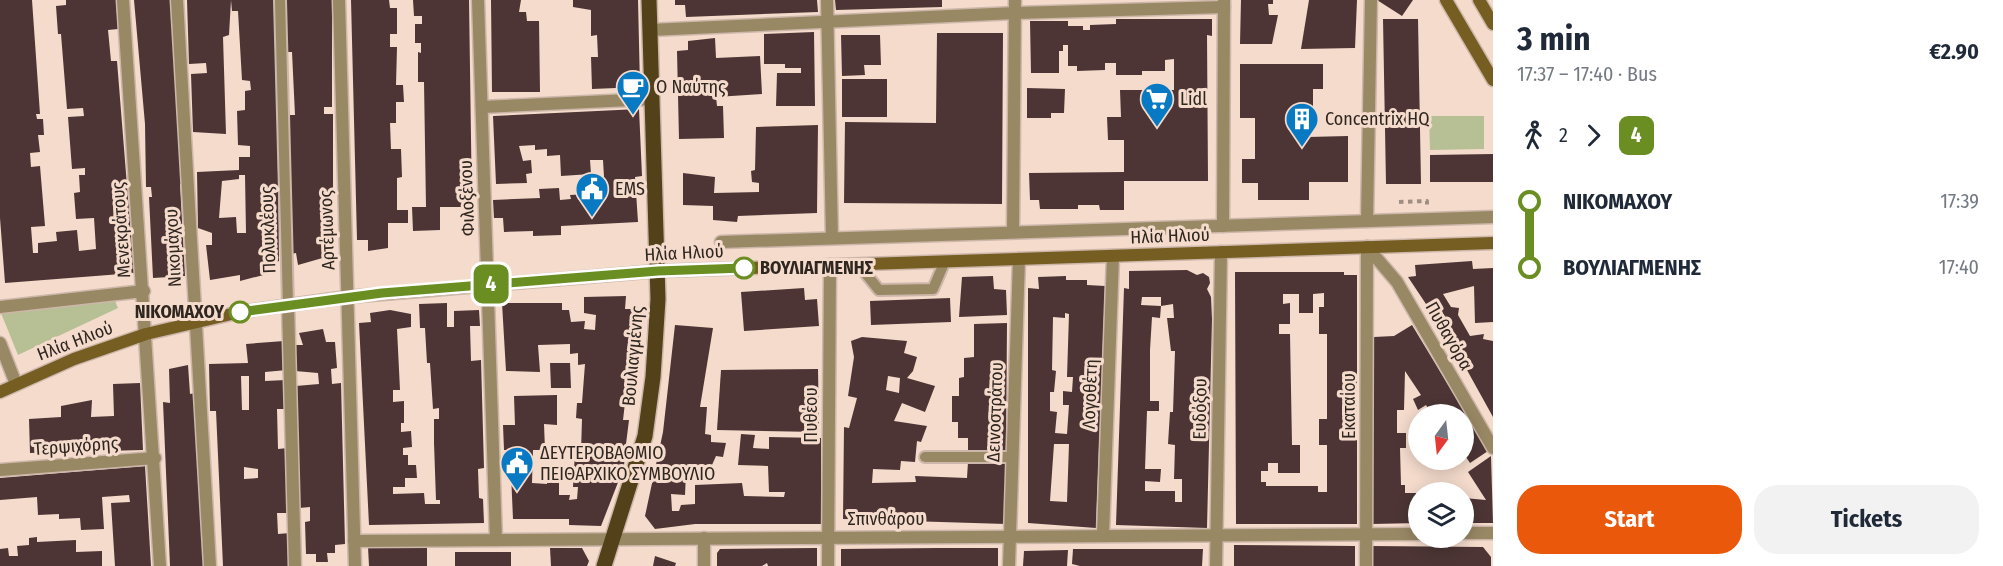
<!DOCTYPE html>
<meta charset="utf-8">
<style>
:root{--surface:#fff;--page:#f2f2f3;--text:#1f2937;--muted:#747a83;--accent:#ea580c}
body{margin:0;font-family:"Fira Sans Condensed",sans-serif;background:var(--page);color:var(--text);height:100vh;display:flex;flex-direction:column;font-size:22px;white-space:nowrap}
*{box-sizing:border-box;margin:0}
p{font-size:20px;color:var(--muted)}
.icon{flex:none;width:33px;height:33px;fill:none;stroke:currentColor;stroke-width:2;stroke-linecap:round;stroke-linejoin:round}
.map{position:relative;flex:1;overflow:hidden}
.drawer{display:flex;flex-direction:column;background:var(--surface);width:510px}
.drawer>*{flex:none}
.badge{padding:0 12px;border-radius:9px;font-size:21px;line-height:39px}
.needle{width:39px;rotate:195deg}
.tools{position:absolute;left:1408px;top:404px;display:grid;gap:12px}
.tools a{display:grid;place-items:center;width:66px;height:66px;border-radius:50%;background:var(--surface);box-shadow:0 3px 15px #0003;font-size:30px}
.map>.badge{position:absolute;translate:-50% -50%;box-shadow:0 0 0 3px #fff}
.legs{display:flex;align-items:center;gap:9px;height:66px;padding:0 24px;font-size:20px}
.legs p{margin-inline-start:auto}
.overview{display:flex;align-items:center;justify-content:space-between;height:102px;padding:0 24px}
h1{font-size:33px;font-weight:700;line-height:45px}
.action{display:flex;gap:12px;margin-top:auto;padding:12px 24px}
.action a{flex:1;height:69px;border-radius:24px;background:var(--accent);color:#fff;font-size:24px;font-weight:700;line-height:69px;text-align:center}
.action a+a{background:var(--page);color:var(--text)}
ul{padding:0 24px;list-style:none}
li{display:flex;align-items:center;gap:21px;height:66px;font-size:22px}
li i{display:grid;place-items:center;width:9px;height:100%;margin:0 8px;background:currentColor}
li i::after{content:'';width:15px;height:15px;margin:-8px;border:4px solid;border-radius:50%;background:var(--surface)}
li p{margin-inline-start:auto}
li:first-child i{background:linear-gradient(#0000 50%,currentColor 0)}
li:last-child i{background:linear-gradient(currentColor 50%,#0000 0)}
main{display:flex;flex:1;min-height:0}
.map>svg:first-child{display:block}
</style>
<main>
<div class="map">
<svg width="1493" height="566" viewBox="0 0 1493 566">
<rect width="100%" height="100%" fill="#f4dbcc"/>
<g fill="#b6c094">
<path d="M1429,116H1484V149L1430,150Z"/>
<path d="M115,301L118,308L18,355L1,313Z"/>
</g>
<g fill="#4d3535" fill-rule="evenodd">
<path d="M0,0H32L40,114H36L37,119H43L44,135H38L40,152L30,153L31,167L40,166L45,226L31,227L33,253H38V243L57,241L56,232L77,230L79,251L96,249L94,218L76,219L74,193L80,192L79,175H85V168L72,169L68,117L84,116L83,108L67,109L61,34H58L56,6L66,5V0H116L118,29L108,30L111,61H117L134,273L5,283L0,218Z"/>
<path d="M134,0H173L185,183L180,184L185,276L153,278L149,197H152L151,187H146L145,124Z"/>
<path d="M187,0H231L229,35L223,37L226,134L193,132L191,74L207,73L206,63L189,64Z"/>
<path d="M231,0H274L277,88L279,261L269,264L271,273L240,281V275L210,280L206,245H212V233L198,228L197,172L239,170V157H250V146L238,145L237,111L245,110V91L251,90L250,81L242,80L238,11H232ZM239,175H245L246,233H237L236,217L219,218L222,181L239,179Z"/>
<path d="M285,0H332V107H324V114H333V231L326,232V257L298,265L296,253L291,254L287,115H295L292,52H285Z"/>
<path d="M351,0H389L390,8H397V34H390V47H397L396,85H403L404,102H396V123H390L391,149H401L402,177L397,178V210H408V223H388V248L368,251V240H357Z"/>
<path d="M413,0H469L472,207H440V230L413,231L412,207H426L424,82H418V52L421,53V43H415V24H422V16H414Z"/>
<path d="M491,0H521L519,12H526L527,21H539L540,92H492Z"/>
<path d="M573,0H638L640,87L592,89L591,57H598L597,35L591,36V10L573,7Z"/>
<path d="M675,0H817L818,12L686,17L685,5H675Z"/>
<path d="M835,0H942V7L836,10Z"/>
<path d="M1241,0H1273V4H1268L1269,15H1278L1272,44H1240Z"/>
<path d="M1309,0H1357L1355,48L1301,49Z"/>
<path d="M1377,0H1413L1402,16Z"/>
<path d="M1116,19H1212V36L1207,35L1208,181H1124V210H1100L1099,205H1078V209H1040L1039,200H1030L1029,173L1124,172V140H1108L1107,117H1121L1120,90H1174V59L1165,60V71H1142V75H1116V63H1105V70L1077,71V66H1068V45H1063V51H1059V73H1031L1030,21H1068V26H1083V30H1090V25L1116,24Z"/>
<path d="M1383,19H1418L1421,184H1386Z"/>
<path d="M814,32L815,106H776L777,73H801V68H785V64H764V34Z"/>
<path d="M937,33H1003L1002,204L844,203L845,122L936,123Z"/>
<path d="M841,35H880L881,65H864L865,75L842,76Z"/>
<path d="M715,38L716,58L760,56L762,94L716,97L717,106H723L724,138L679,139L677,51L688,50V41Z"/>
<path d="M1240,64H1323V89H1313V118H1308V137L1348,136V182H1309V200H1258V183H1242V159H1255V118H1240Z"/>
<rect x="842" y="79" width="45" height="38"/>
<path d="M1027,88L1065,89L1064,113H1051V118H1027Z"/>
<path d="M639,109L642,176L635,177L638,222L561,226V235L533,236V231L504,232L503,218H494L493,200L540,198L539,189L559,188L560,200L571,199L570,195L605,193L603,160H590L591,174L561,176L560,155L547,156V149L535,150V145L519,146L523,161L531,160L532,173L526,174L527,183L496,184L493,116Z"/>
<path d="M818,125L817,213L738,216L737,222L713,220V206L683,205V173L715,177L714,193L759,192V183L752,182L751,171L755,170L756,127Z"/>
<path d="M1493,154V182H1430V155Z"/>
<path d="M1472,261L1473,269L1493,268V322L1475,323L1474,286L1443,294L1451,307L1459,308L1458,315L1470,336L1484,334L1483,339L1493,341V417L1452,343L1408,277L1416,276L1415,265Z"/>
<path d="M1187,270L1197,275L1203,273L1209,277L1210,283L1207,289L1211,297L1212,319L1207,528L1116,525L1124,288L1129,289V271ZM1142,297H1161V306L1173,304L1174,318H1167L1171,351H1175L1173,412H1170L1168,444L1175,445L1174,479H1182V502H1175V491H1145V481L1160,482L1161,469H1145L1147,411H1159V401H1150V350L1152,317L1160,318L1161,306L1141,305Z"/>
<path d="M1235,272H1344V275H1357V524H1236ZM1324,293V307H1319V334H1327V419H1319V445H1327V492H1318V486H1266V482H1261V471H1268V463H1278V473H1300V445H1292L1290,334H1279V324H1290V303L1283,304V294H1299V313H1313V294Z"/>
<path d="M993,276L994,289L1006,290L1007,315L959,317L962,277Z"/>
<path d="M1066,276V280H1087V285L1105,286L1096,528L1028,523V288L1039,289L1038,277ZM1065,313L1069,314L1067,377H1073L1072,392L1063,391V405H1069L1067,434L1055,433L1057,412L1050,411V392H1054L1056,371L1052,370L1053,317L1065,318ZM1054,444H1069L1067,502L1050,501Z"/>
<path d="M804,288L805,300L817,299L819,326L744,331L741,292Z"/>
<path d="M626,296L625,309H636L623,420H629L625,452L624,467L601,526L569,525V519H513L510,450H504L503,425H515L514,396L557,395V425L544,424L545,450H533L532,483L547,484V473L559,475V495H570L569,500L577,499L578,487H573L575,452H581L582,419L576,418L577,403H582L585,364L578,365V353L570,354V344L538,345L540,372L506,371L502,303H562V310H569L571,322L585,321L584,329L595,330L596,315L584,313V297Z"/>
<path d="M950,298L951,322L871,325L870,301Z"/>
<path d="M447,303V327H454V311L479,310L480,326H470L471,361L481,360L484,468L478,469L479,498L483,499L484,523L369,525L359,323L371,322L370,313L390,310L411,314V327L397,329L400,390H393V402L404,401V423H401V432L411,431L412,447L403,448V455H408V465H416L417,478H405V487H393V494L424,493L425,504H440V500H436L434,443V419H439V408L433,409L430,363H427L425,328H420L419,304Z"/>
<path d="M1007,323L1006,452L968,454V438H958V422H952V396H959V378L964,377V358L974,357V324Z"/>
<path d="M675,325L713,328L700,407H707L705,434L711,435V442L726,443L723,457L716,456L712,465H698L695,475L686,472L685,495L671,494L672,511H679L681,505L695,504V485L742,483L744,496L784,497L785,492H769L768,466L738,465L741,434L755,435L753,448L769,449V437L821,438V524H695L655,529L645,516L663,432Z"/>
<path d="M1412,325L1488,451L1470,463L1464,454V414H1426L1430,412L1426,405L1418,410L1413,399L1421,395L1405,371L1404,410H1397V433H1406V448H1400L1401,485H1405V493H1416L1417,498H1419V523L1372,524L1374,337L1394,336Z"/>
<path d="M323,329L326,342H335L337,368L331,369L332,384L341,383L345,544L335,545V553H327L328,562H316V554H306L305,522L310,521V507L299,508L296,386L319,384L318,373L295,371L294,345H303L299,333Z"/>
<path d="M862,337L907,341L904,353L917,357L913,371L907,378L935,386L925,412L902,403L894,421L927,426L921,442L917,441L915,462L901,461L900,470L873,469L872,483L916,482L915,476L967,478L968,462H1006V524L843,519L844,427L849,428L857,398L848,396L854,357L851,341ZM888,376L900,378L899,393L886,390Z"/>
<path d="M284,341L287,370L265,372V381L286,380L287,409H277L278,449L288,448V513H277L278,534L290,533L291,566H223L216,411H210L209,364L248,363L246,344ZM241,376H249V410H242ZM244,467L258,469V478L244,479Z"/>
<path d="M550,363H570L571,388H551Z"/>
<path d="M188,365L190,394L195,393L205,566H170L163,402L170,403L169,369Z"/>
<path d="M818,369L819,432L717,430L721,370Z"/>
<path d="M140,383L143,450L30,453L29,419L61,417V406L92,400L91,417L114,416L113,384Z"/>
<path d="M1491,456L1493,523H1464V498L1486,500L1468,472Z"/>
<path d="M145,466L151,566H115L111,503L130,502L129,495L102,497L104,529L81,530L80,518L59,519V514L38,515L37,497L0,500V478Z"/>
<path d="M37,537V542L76,540V552L102,551V566H0V549L8,548L9,556H18L17,546L29,545V538Z"/>
<path d="M1234,545L1355,546V566H1234Z"/>
<path d="M1372,546L1483,547L1491,557V566H1372Z"/>
<path d="M368,547H427V566H369Z"/>
<path d="M550,548H582L589,561L587,566H551Z"/>
<path d="M817,548V566H768L767,563L762,566H717V553L720,549Z"/>
<path d="M938,548H998V566H841V549Z"/>
<path d="M1073,549H1203L1202,566H1080L1072,564Z"/>
<path d="M1068,550L1067,566H1023L1024,551Z"/>
<rect x="455" y="552" width="56" height="14"/>
<path d="M655,556L676,563L675,566H653Z"/>
</g>
<g fill="none" stroke-linecap="round" stroke-linejoin="round">
<g stroke="#cdb7aa" stroke-width="14">
<g id="lane">
<path d="M280,0L288,305"/>
<path d="M858,264L879,290L933,289L945,261"/>
<path d="M925,457H1011"/>
</g>
</g>
<g stroke="#cdb7aa" stroke-width="15">
<g id="street">
<path d="M123,0L160,566"/>
<path d="M177,0L210,566"/>
<path d="M339,0L355,566"/>
<path d="M478,0L496,540"/>
<path d="M827,0L832,238"/>
<path d="M650,30L1015,13L1224,7"/>
<path d="M482,107L652,99"/>
<path d="M1367,221L1371,0"/>
<path d="M1223,226L1224,0"/>
<path d="M1013,232L1015,0"/>
<path d="M721,242L1493,217"/>
<path d="M1367,247L1397,282L1493,448"/>
<path d="M288,305L295,566"/>
<path d="M0,307L144,291"/>
<path d="M0,343L16,384"/>
<path d="M0,470L155,458"/>
<path d="M1464,533H1493"/>
<path d="M1103,535L1113,256"/>
<path d="M354,541L1419,534"/>
<path d="M704,566V538"/>
<path d="M828,566L830,265"/>
<path d="M1009,566L1019,259"/>
<path d="M1216,566L1221,252"/>
<path d="M1366,566L1367,247"/>
</g>
</g>
<g stroke="#cdb7aa" stroke-width="15">
<g id="secondary">
<path d="M1446,0L1493,80"/>
<path d="M1479,0L1493,24"/>
<path d="M0,392L74,359L146,334L240,312L347,297L658,271L1493,243"/>
</g>
</g>
<g stroke="#cdb7aa" stroke-width="18">
<path id="primary" d="M604,566L645,436L653,377L658,299L649,0"/>
</g>
<path stroke="#a08e83" stroke-width="4" stroke-dasharray="4.5 4.5" stroke-linecap="butt" d="M1399,202L1427,201V205"/>
<use href="#lane" stroke="#998864" stroke-width="10"/>
<use href="#street" stroke="#998864" stroke-width="12"/>
<use href="#secondary" stroke="#765d22" stroke-width="12"/>
<use href="#primary" stroke="#534219" stroke-width="15"/>
</g>
<g fill="none" stroke-linecap="round" stroke-linejoin="round">
<g stroke="#fff" stroke-width="14">
<path id="line-1" d="M240,312L382,293L658,271L744,268"/>
</g>
<use href="#line-1" stroke="#6b8e23" stroke-width="9"/>
</g>
<defs>
<g id="cafe-pin" transform="scale(1.725)"><path d="M0 17L-7.5 6A9.5 9.5 0 1 1 7.5 6Z" fill="#087ac4" stroke="#f4dbcc"/><path d="M-5.5-4.5H6V0H3Q3 3.5 0 3.5H-2.5Q-5.5 3.5-5.5 0ZM3-3.2v2h1.7v-2ZM-6 4.5H4V6H-6Z" fill="#fff"/></g>
<g id="supermarket-pin" transform="scale(1.725)"><path d="M0 17L-7.5 6A9.5 9.5 0 1 1 7.5 6Z" fill="#087ac4" stroke="#f4dbcc"/><path d="M-6-5.5h2.5l.6 2H6L4.5 2H-2.5L-4.4-4H-6ZM-1.5 3.2a1.3 1.3 0 1 0 .1 0ZM3 3.2a1.3 1.3 0 1 0 .1 0Z" fill="#fff"/></g>
<g id="building-pin" transform="scale(1.725)"><path d="M0 17L-7.5 6A9.5 9.5 0 1 1 7.5 6Z" fill="#087ac4" stroke="#f4dbcc"/><path d="M-4-6H4V6H1V3H-1V6H-4ZM-2.5-4.3h1.7v1.8h-1.7ZM.8-4.3h1.7v1.8H.8ZM-2.5-1h1.7V.8h-1.7ZM.8-1h1.7V.8H.8Z" fill="#fff"/></g>
<g id="civic-pin" transform="scale(1.725)"><path d="M0 17L-7.5 6A9.5 9.5 0 1 1 7.5 6Z" fill="#087ac4" stroke="#f4dbcc"/><path d="M-.6-6.5H3V-4.5H.6V-3L4-1V1h2V6H-6V1h2V-1L-.6-3ZM-1.2 2.5V6h2.4V2.5Z" fill="#fff"/></g>
</defs>
<g fill-rule="evenodd">
<use href="#cafe-pin" x="633" y="87"/>
<use href="#supermarket-pin" x="1157" y="99"/>
<use href="#building-pin" x="1302" y="119"/>
<use href="#civic-pin" x="592" y="189"/>
<use href="#civic-pin" x="517" y="463"/>
</g>
<g fill="#fff" stroke="#6b8e23" stroke-width="3">
<circle cx="744" cy="268" r="10"/>
<circle cx="240" cy="312" r="10"/>
</g>
<g text-anchor="middle" stroke-width="6" stroke-linejoin="round" paint-order="stroke">
<g font-size="18" fill="#2f2620" stroke="#f4dbcc" text-anchor="start">
<text x="656" y="93">Ο Ναύτης</text>
<text x="1180" y="105">Lidl</text>
<text x="1325" y="125">Concentrix HQ</text>
<text x="615" y="195">EMS</text>
<text x="540" y="459">ΔΕΥΤΕΡΟΒΑΘΜΙΟ<tspan x="540" dy="21">ΠΕΙΘΑΡΧΙΚΟ ΣΥΜΒΟΥΛΙΟ</tspan></text>
</g>
<g font-size="18" fill="#2f2620" stroke="#f4dbcc">
<text transform="translate(467 198) rotate(-92)" y="6">Φιλοξένου</text>
<text transform="translate(121 230) rotate(-94)" y="6">Μενεκράτους</text>
<text transform="translate(268 230) rotate(-92)" y="6">Πολυκλέους</text>
<text transform="translate(327 230) rotate(-92)" y="6">Αρτέμωνος</text>
<text transform="translate(1170 236) rotate(-2)" y="6">Ηλία Ηλιού</text>
<text transform="translate(173 248) rotate(-93)" y="6">Νικομάχου</text>
<text transform="translate(684 253) rotate(-3)" y="6">Ηλία Ηλιού</text>
<text transform="translate(1449 336) rotate(60)" y="6">Πυθαγόρα</text>
<text transform="translate(75 341) rotate(-21)" y="6">Ηλία Ηλιού</text>
<text transform="translate(633 356) rotate(-85)" y="6">Βουλιαγμένης</text>
<text transform="translate(1090 394) rotate(-88)" y="6">Λογοθέτη</text>
<text transform="translate(1349 406) rotate(-90)" y="6">Εκαταίου</text>
<text transform="translate(1200 409) rotate(-89)" y="6">Ευδόξου</text>
<text transform="translate(995 412) rotate(-88)" y="6">Δεινοστράτου</text>
<text transform="translate(811 415) rotate(-90)" y="6">Πυθέου</text>
<text transform="translate(76 446) rotate(-4)" y="6">Τερψιχόρης</text>
<text x="886" y="525">Σπινθάρου</text>
</g>
<g font-size="18" font-weight="bold" fill="#2f2620" stroke="#f4dbcc" text-anchor="start">
<text x="760" y="274">ΒΟΥΛΙΑΓΜΕΝΗΣ</text>
<text x="224" y="318" text-anchor="end">ΝΙΚΟΜΑΧΟΥ</text>
</g>
</g>
</svg>
<div class="tools">
<a><svg class="needle" viewBox="-14 -14 28 28"><path d="M0-13l5 13h-10z" fill="#e53935"/><path d="M0 13l5-13h-10z" fill="#747a83"/></svg></a>
<a><svg class="icon" aria-label="layers" viewBox="0 0 24 24"><path d="M12 4l9 5-9 5-9-5zM3 14l9 5 9-5"/></svg></a>
</div>
<b class="badge" style="left:491px;top:284px;background:#6b8e23;color:#fff">4</b>
</div>
<section class="drawer">
<div class="overview"><div><h1>3 min</h1><p>17:37 – 17:40 · Bus</p></div><b>€2.90</b></div>
<div class="legs"><svg class="icon" aria-label="walk" viewBox="0 0 24 24"><circle cx="13" cy="4" r="2"/><path d="M13 8l-2 6 4 7M11 14l-3 7M7 12l3-4h3l4 4"/></svg>2<svg class="icon" aria-label="forward" viewBox="0 0 24 24"><path d="M9 5l7 7-7 7"/></svg><b class="badge" style="background:#6b8e23;color:#fff">4</b></div>
<ul>
<li><i style="color:#6b8e23"></i><b>ΝΙΚΟΜΑΧΟΥ</b><p>17:39</p></li>
<li><i style="color:#6b8e23"></i><b>ΒΟΥΛΙΑΓΜΕΝΗΣ</b><p>17:40</p></li>
</ul>
<div class="action"><a>Start</a><a>Tickets</a></div>
</section>
</main>
